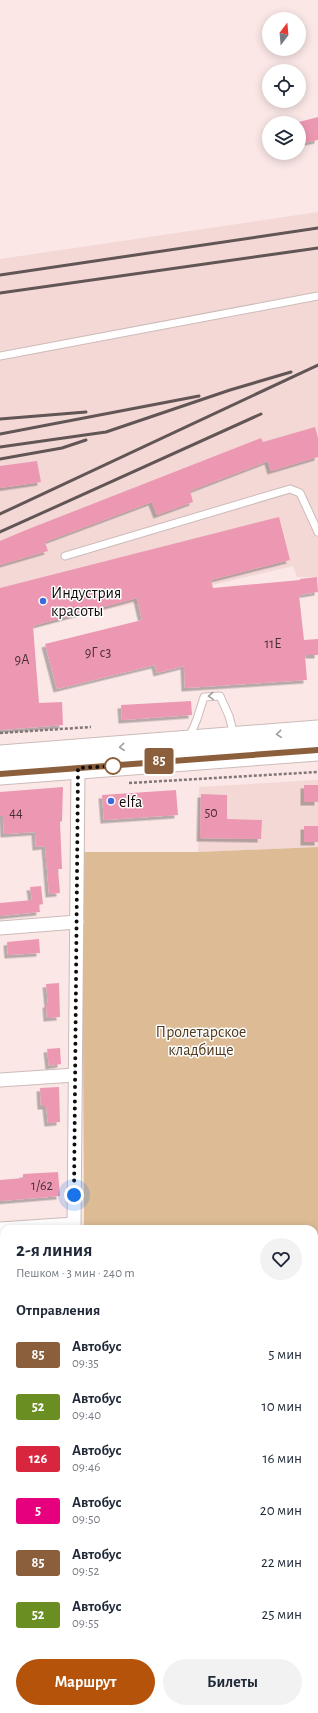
<!DOCTYPE html>
<html lang="ru">
<meta charset="utf-8">
<style>
:root{--surface:#fff;--page:#f2f2f3;--text:#1f2937;--muted:#747a83;--accent:#b45309}
body{margin:0;font-family:"Alegreya Sans",sans-serif;background:var(--page);color:var(--text);height:100vh;display:flex;flex-direction:column;font-size:15px;white-space:nowrap}
*{box-sizing:border-box;margin:0}
p{font-size:13px;color:var(--muted)}
.icon{flex:none;width:22px;height:22px;fill:none;stroke:currentColor;stroke-width:2;stroke-linecap:round;stroke-linejoin:round}
.map{position:relative;flex:1;overflow:hidden}
.drawer{position:absolute;left:0px;top:1225px;width:318px;height:488px;display:flex;flex-direction:column;background:var(--surface);border-radius:12px 12px 0 0;box-shadow:0 2px 10px #0003}
.drawer>*{flex:none}
.badge{padding:0 8px;border-radius:3px;font-size:14px;line-height:26px}
.needle{width:26px;rotate:16deg}
.fabs{position:absolute;left:262px;top:12px;display:grid;gap:8px}
.fabs a{display:grid;place-items:center;width:44px;height:44px;border-radius:50%;background:var(--surface);box-shadow:0 2px 10px #0003;font-size:20px}
.you{position:absolute;width:20px;height:20px;margin:-10px;border:3px solid #fff;border-radius:50%;background:#1a73e8;box-shadow:0 0 0 6px #1a73e833}
.map>.badge{position:absolute;translate:-50% -50%;box-shadow:0 0 0 2px #fff}
h2{padding:0 16px;font-size:15px;line-height:36px}
.round{display:grid;place-items:center;flex:none;width:42px;height:42px;border-radius:21px;background:var(--page)}
.summary{display:flex;align-items:center;justify-content:space-between;height:68px;padding:0 16px}
h1{font-size:19px;font-weight:700;line-height:30px}
.cta{display:flex;gap:8px;margin-top:auto;padding:8px 16px}
.cta a{flex:1;height:46px;border-radius:24px;background:var(--accent);color:#fff;font-size:16px;font-weight:700;line-height:46px;text-align:center}
.cta a+a{background:var(--page);color:var(--text)}
ul{padding:0;list-style:none}
li{display:flex;align-items:center;gap:12px;height:52px;padding:0 16px}
li div{flex:1}
li b{display:block;font-size:15px}
li em{font-style:normal}
li .badge{min-width:44px;font-weight:700;text-align:center}
.map>svg:first-child{display:block}
</style>
<div class="map">
<svg width="318" height="1713" viewBox="0 0 318 1713">
<defs>
<filter id="shadow"><feDropShadow dx="-3.5" dy="3.5" stdDeviation="0" flood-color="#0004"/></filter>
</defs>
<rect width="100%" height="100%" fill="#fae7e6"/>
<g fill="#f3d8d6">
<path d="M318,212V577H297L293,566L0,635V259Z"/>
<path d="M318,780V847L198,852L199,787Z"/>
<rect x="88" y="1709" width="49" height="4"/>
</g>
<path fill="#ddbc95" d="M318,847V1374H314V1229H84L82,852H198Z"/>
<g fill="#ed98b2" filter="url(#shadow)">
<path d="M318,117V140L299,144V122Z"/>
<path d="M315,427L318,438V457L271,471L268,461L190,491L193,502L157,515L152,502L45,542L48,551L0,565V541L26,530L261,438L263,442Z"/>
<path d="M37,461L41,482L0,488V466Z"/>
<path d="M279,517L290,560L211,580L213,588L300,580V579L317,577L318,592L299,595L304,640L318,639V655H305L307,680L185,688L184,666L157,673L155,665L57,689L45,644L142,620L137,598L33,626L39,703L62,702L63,725L0,730V588Z"/>
<path d="M191,701L192,715L122,720L121,705Z"/>
<rect x="304" y="785" width="14" height="17"/>
<path d="M63,787L62,821L60,822L62,869H58L60,893L49,894L45,846L36,847L35,832L4,834L3,816H0V792Z"/>
<path d="M176,790L178,815L104,820L102,795Z"/>
<path d="M201,794L227,795V819L262,820L261,839L200,838Z"/>
<rect x="304" y="826" width="14" height="16"/>
<path d="M41,886L43,904L39,905L40,912L0,916V903L32,900L30,887Z"/>
<path d="M39,939L40,953L8,955L7,942Z"/>
<path d="M59,983L60,1017L47,1018L46,1004H48L46,984Z"/>
<path d="M60,1048L61,1064L49,1066L47,1049Z"/>
<path d="M59,1087L60,1122L48,1123L46,1106H41L40,1088Z"/>
<path d="M58,1172L60,1196L0,1201V1180L23,1178V1174Z"/>
</g>
<g fill="none" stroke-linecap="round" stroke-linejoin="round">
<g stroke="#cdbbba" stroke-width="9">
<g id="service">
<path d="M0,356L318,296"/>
<path d="M65,556L290,489L300,493L318,532"/>
<path d="M189,738L197,719L204,697L220,696L229,716L234,735"/>
</g>
</g>
<g stroke="#cdbbba" stroke-width="15">
<g id="minor">
<path d="M0,928L77,922"/>
<path d="M0,1080L75,1075"/>
<path d="M0,1229L74,1224"/>
<path d="M74,1229L78,768"/>
<path d="M71,1709V1713"/>
<path d="M215,1709V1713"/>
</g>
</g>
<g stroke="#cdbbba" stroke-width="19">
<g id="tertiary">
<path d="M0,1450H4"/>
<path d="M314,1451H318"/>
</g>
</g>
<g stroke="#cdbbba" stroke-width="23">
<g id="primary">
<path d="M0,756L318,731"/>
<path d="M0,774L318,750"/>
</g>
</g>
<g stroke="#827675" stroke-width="2.5" stroke-dasharray="3 2" stroke-linecap="butt">
<path d="M0,733L91,727"/>
<path d="M129,783L318,772"/>
<path d="M314,1243H318"/>
</g>
<use href="#service" stroke="#fff" stroke-width="7"/>
<use href="#minor" stroke="#fff" stroke-width="13"/>
<use href="#tertiary" stroke="#fff" stroke-width="17"/>
<use href="#primary" stroke="#fff" stroke-width="21"/>
<g stroke="#615655" stroke-width="1">
<path d="M0,1447H4"/>
<path d="M314,1453L318,1454"/>
</g>
<g stroke="#615655" stroke-width="3">
<path d="M0,275L318,228"/>
<path d="M0,293L318,248"/>
<path d="M0,419L86,412"/>
<path d="M0,434L199,396"/>
<path d="M0,447L106,432L230,390L291,372"/>
<path d="M0,459L62,448L86,440"/>
<path d="M0,514L318,365"/>
<path d="M0,532L261,414"/>
</g>
</g>
<defs><path id="oneway-chevron" d="M-2-3.5L2.5 0L-2 3.5" fill="none" stroke-width="1.6" stroke-linecap="round" stroke-linejoin="round"/></defs>
<g stroke="#a09e9d">
<use href="#oneway-chevron" transform="translate(211 696) rotate(177)"/>
<use href="#oneway-chevron" transform="translate(279 734) rotate(175)"/>
<use href="#oneway-chevron" transform="translate(122 747) rotate(175)"/>
</g>
<g fill="none" stroke-linecap="round" stroke-linejoin="round">
<g stroke="#fff" stroke-width="9">
<path id="line" d="M0,774L318,750"/>
</g>
<use href="#line" stroke="#8b5e3c" stroke-width="6"/>
<path stroke="#120c0b" stroke-width="4" stroke-dasharray="0 7.2" d="M74,1195L78,768L113,766"/>
</g>
<g fill="#3b69da" stroke="#fff" stroke-width="1.5">
<circle cx="43" cy="601" r="4"/>
<circle cx="111" cy="801" r="4"/>
</g>
<circle fill="#fff" stroke="#8b5e3c" stroke-width="2" cx="113" cy="766" r="8"/>
<g text-anchor="middle" stroke-width="3" stroke-linejoin="round" paint-order="stroke">
<g font-size="14" fill="#492f35">
<text x="273" y="648">11Е</text>
<text x="98" y="657">9Г с3</text>
<text x="22" y="664">9А</text>
<text x="16" y="817">44</text>
<text x="211" y="817">50</text>
<text x="42" y="1190">1/62</text>
</g>
<g font-size="16" fill="#120c0b" stroke="#fff" text-anchor="start">
<text x="51" y="598">Индустрия<tspan x="51" dy="18">красоты</tspan></text>
<text x="119" y="807">elfa</text>
</g>
<g font-size="16" fill="#4f381b" stroke="#fff">
<text x="201" y="1037">Пролетарское<tspan x="201" dy="18">кладбище</tspan></text>
</g>
</g>
</svg>
<div class="fabs">
<a><svg class="needle" viewBox="-14 -14 28 28"><path d="M0-13l5 13h-10z" fill="#e53935"/><path d="M0 13l5-13h-10z" fill="#747a83"/></svg></a>
<a><svg class="icon" aria-label="locate" viewBox="0 0 24 24"><circle cx="12" cy="12" r="6"/><path d="M12 2v4M12 18v4M2 12h4M18 12h4"/></svg></a>
<a><svg class="icon" aria-label="layers" viewBox="0 0 24 24"><path d="M12 4l9 5-9 5-9-5zM3 14l9 5 9-5"/></svg></a>
</div>
<div class="you" style="left:74px;top:1195px"></div>
<b class="badge" style="left:159px;top:761px;background:#8b5e3c;color:#fff">85</b>
<section class="drawer">
<div class="summary"><div><h1>2-я линия</h1><p>Пешком · 3 мин · 240 m</p></div><a class="round"><svg class="icon" aria-label="heart" viewBox="0 0 24 24"><path d="M12 20l-8-8c-3-5 5-10 8-4 3-6 11-1 8 4z"/></svg></a></div>
<h2>Отправления</h2>
<ul>
<li><span class="badge" style="background:#8b5e3c;color:#fff">85</span><div><b>Автобус</b><p>09:35</p></div><em>5 мин</em></li>
<li><span class="badge" style="background:#6b8e23;color:#fff">52</span><div><b>Автобус</b><p>09:40</p></div><em>10 мин</em></li>
<li><span class="badge" style="background:#d7263d;color:#fff">126</span><div><b>Автобус</b><p>09:46</p></div><em>16 мин</em></li>
<li><span class="badge" style="background:#e6007e;color:#fff">5</span><div><b>Автобус</b><p>09:50</p></div><em>20 мин</em></li>
<li><span class="badge" style="background:#8b5e3c;color:#fff">85</span><div><b>Автобус</b><p>09:52</p></div><em>22 мин</em></li>
<li><span class="badge" style="background:#6b8e23;color:#fff">52</span><div><b>Автобус</b><p>09:55</p></div><em>25 мин</em></li>
</ul>
<div class="cta"><a>Маршрут</a><a>Билеты</a></div>
</section>
</div>
